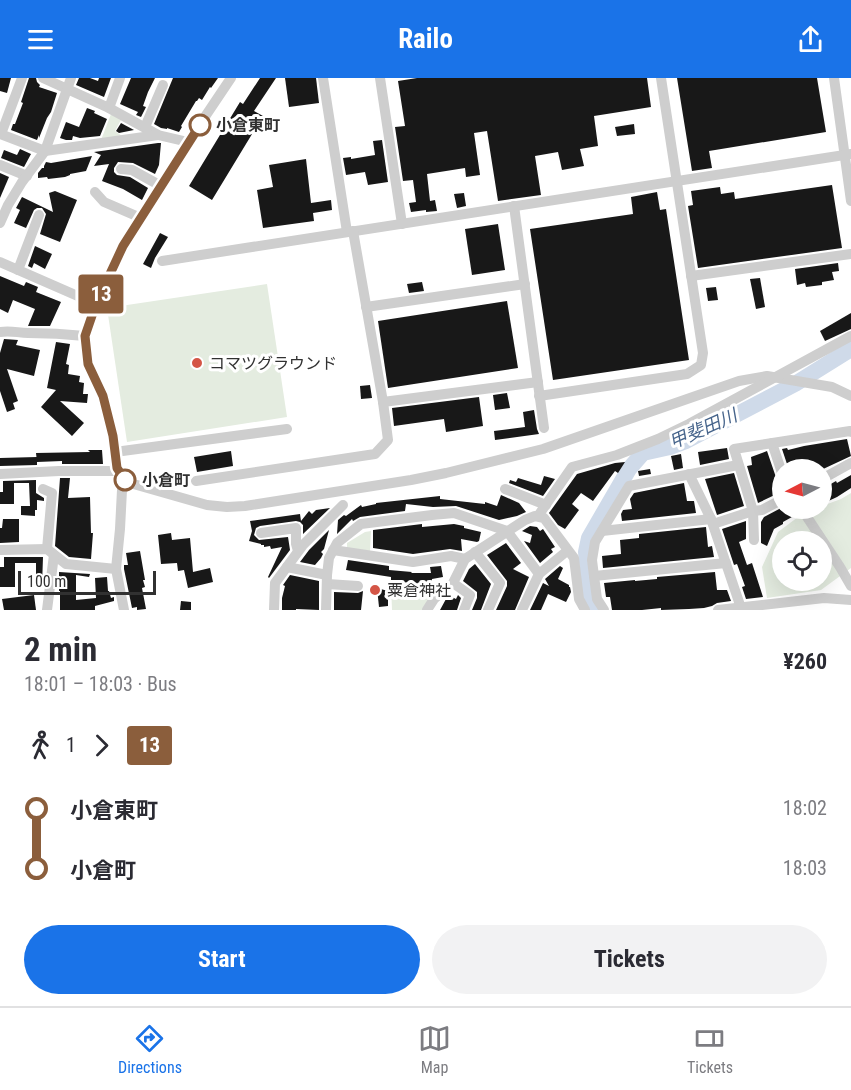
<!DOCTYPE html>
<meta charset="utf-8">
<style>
:root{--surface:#fff;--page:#f2f2f3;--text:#2b2b33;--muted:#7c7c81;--line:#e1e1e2;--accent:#1a73e8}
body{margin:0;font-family:"Roboto Condensed","Noto Sans JP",sans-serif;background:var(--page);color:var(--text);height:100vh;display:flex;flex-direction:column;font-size:22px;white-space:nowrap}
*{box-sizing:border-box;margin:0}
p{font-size:20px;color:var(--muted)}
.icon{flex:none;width:33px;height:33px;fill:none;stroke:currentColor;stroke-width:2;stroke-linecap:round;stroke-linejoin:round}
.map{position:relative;height:532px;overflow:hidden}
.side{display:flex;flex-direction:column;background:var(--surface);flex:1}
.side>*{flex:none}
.badge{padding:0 12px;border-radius:4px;font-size:21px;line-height:39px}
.needle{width:39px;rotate:264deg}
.buttons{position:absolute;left:772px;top:381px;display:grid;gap:12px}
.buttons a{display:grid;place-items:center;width:60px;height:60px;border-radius:50%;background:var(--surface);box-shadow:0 6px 24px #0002;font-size:30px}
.scale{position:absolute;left:18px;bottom:15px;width:138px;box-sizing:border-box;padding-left:6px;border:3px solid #313131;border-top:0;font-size:16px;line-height:21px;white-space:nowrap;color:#313131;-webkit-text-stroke:4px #fff;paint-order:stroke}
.map>.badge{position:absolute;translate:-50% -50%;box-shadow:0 0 0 3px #fff}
.legs{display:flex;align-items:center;gap:9px;height:66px;padding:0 24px;font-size:20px}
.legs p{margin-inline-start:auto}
.head{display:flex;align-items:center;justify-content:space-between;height:102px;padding:0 24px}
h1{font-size:33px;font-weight:700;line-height:45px}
.cta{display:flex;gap:12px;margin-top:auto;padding:12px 24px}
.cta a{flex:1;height:69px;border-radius:36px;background:var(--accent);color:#fff;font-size:24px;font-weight:700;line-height:69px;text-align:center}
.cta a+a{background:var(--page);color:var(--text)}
ul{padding:0 24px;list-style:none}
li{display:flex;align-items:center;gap:21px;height:60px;font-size:22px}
li i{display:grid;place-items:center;width:9px;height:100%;margin:0 8px;background:currentColor}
li i::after{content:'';width:15px;height:15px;margin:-8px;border:4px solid;border-radius:50%;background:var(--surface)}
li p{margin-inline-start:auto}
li:first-child i{background:linear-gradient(#0000 50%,currentColor 0)}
li:last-child i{background:linear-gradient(currentColor 50%,#0000 0)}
header{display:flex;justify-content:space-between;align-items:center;height:78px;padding:0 24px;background:var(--accent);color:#fff;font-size:27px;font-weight:700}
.menu{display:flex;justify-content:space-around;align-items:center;height:84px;border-top:2px solid var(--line);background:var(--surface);font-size:16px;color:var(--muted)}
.menu a{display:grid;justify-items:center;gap:3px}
.menu .selected{color:var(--accent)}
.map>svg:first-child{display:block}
</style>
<header><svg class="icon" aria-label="menu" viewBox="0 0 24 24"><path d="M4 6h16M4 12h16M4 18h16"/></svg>Railo<svg class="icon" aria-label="share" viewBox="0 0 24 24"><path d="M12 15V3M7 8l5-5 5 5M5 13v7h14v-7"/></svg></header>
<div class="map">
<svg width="851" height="532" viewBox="0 0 851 532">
<rect width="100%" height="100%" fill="#fff"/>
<g fill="#e4ece0" fill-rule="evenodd">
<path d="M111,36L121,42L115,53L122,58L101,62Z"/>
<path d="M267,206L287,339L127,364L107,230Z"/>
<path d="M851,415V490L821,512L767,520L762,489L778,454L802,436L817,431L822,430V428L841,421ZM783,464H822V502H783Z"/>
<path d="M371,453L370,473L347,471V465L365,454Z"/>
<path d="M391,506L415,517L430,521L423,532H392Z"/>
</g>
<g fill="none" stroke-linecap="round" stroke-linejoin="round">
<path stroke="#cfdae9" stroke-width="16" d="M597,532L590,516L586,474L589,460L629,391L643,375L670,369L686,363L795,306L851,271"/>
</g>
<g fill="#181818">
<path d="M0,0H11L7,15L0,13Z"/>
<path d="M29,0H36L37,4L40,7L39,9L57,15L51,34L47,40L39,60V57L37,62L11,52L13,46H15L23,25L21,24Z"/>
<path d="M79,0H90L98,3L99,0H111L104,19L76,7Z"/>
<path d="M131,0H155L148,14L143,28L146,29L141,39L136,37L138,34L120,26Z"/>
<path d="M173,0H218L211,10L210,9L202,22L199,20L197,23H196L181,48L182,49L179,54L167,50V51L161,50L154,46Z"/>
<path d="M260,0H276L254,33L263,38L212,122L189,108L240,24L243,26Z"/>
<path d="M285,0H316L319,25L289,29Z"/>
<path d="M417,0H647L651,29L594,38L598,68L580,71L584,88L562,92L558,74L535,78L541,117L498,123L487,53L474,55L480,97L466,99L465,90L427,96L430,123L435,122L437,133L426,134V132L411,134L409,125L416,124L413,102L403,103L395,49L405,48L398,3Z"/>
<path d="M677,0H817L826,54L709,73L712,90L692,93Z"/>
<path d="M87,30L95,33L94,35L107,41L100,58L80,60L73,58L72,62H66L60,60L66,44L79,49Z"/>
<path d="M121,45L134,52L119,55L116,53Z"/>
<path d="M634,46L635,56L617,58L615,49Z"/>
<path d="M382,62L388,104L368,107L365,94L346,97L343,80L351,79V81L375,77L373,63Z"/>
<path d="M158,65H161L159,87L155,96L133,85L118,84L114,90V94L117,97L130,99L148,110L142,122L123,111L102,103L109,86L94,88L101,77L94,74Z"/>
<path d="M20,71L31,76L24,89L1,80L4,72L17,77Z"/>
<path d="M92,78L86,93L70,96V97L65,99L48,101L47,99L38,100V95L42,90H44V88L46,84L51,85Z"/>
<path d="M306,81L311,125L331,122L332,132L313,135L314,143L263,150L257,112L273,109L269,87Z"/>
<path d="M0,95L9,99L0,120Z"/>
<path d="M832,107L842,170L698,190L688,128L693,127L691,113L720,109L721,116L734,114L735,121Z"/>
<path d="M55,113L77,122L60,164L40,156L46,136L42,130H37L34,132L26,150L14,145L20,132L16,130L22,119L53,134L49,115Z"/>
<path d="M657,114L660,132L666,131L689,282L553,302L530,151L633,136L631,119Z"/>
<path d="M464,115L466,128L457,130L454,116Z"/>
<path d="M498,146L505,192L472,197L465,151Z"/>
<path d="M160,155L168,159L155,180L151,190L143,186Z"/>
<path d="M35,168L52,176L45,191L34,185L32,190L28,188Z"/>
<path d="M838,185L839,193L832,194L834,202L822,204V207L806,209L805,205L797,207L795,191Z"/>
<path d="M0,198L24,208L26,204L38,209L36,214L61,224L50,248H28L35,231L13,222L8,235L0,231Z"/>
<path d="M760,200L765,229L756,231L750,201Z"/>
<path d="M422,204L424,213L409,215L407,206Z"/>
<path d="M716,209L718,222L708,223L706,210Z"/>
<path d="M507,223L518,290L388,310L378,243Z"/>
<path d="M851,235V251L825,263L820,253Z"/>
<path d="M4,261L18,262L16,267L40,272L34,298L7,291L18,323L13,325L15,331L7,334L0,313V275Z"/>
<path d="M56,264L70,266L66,286L69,287L68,296L80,298L79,304L84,305L83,316H88L87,325L60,323L84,345L72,358L41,329L56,312L47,310Z"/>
<path d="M370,307L372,320L361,321L360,308Z"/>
<path d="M507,315L510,330L495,332L493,317Z"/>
<path d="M479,319L483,348L446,354L444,341L394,348L392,330Z"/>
<path d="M534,332L537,351L539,356L495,362L494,353L525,349L523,334Z"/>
<path d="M847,361L851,378L821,392H789L782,371L787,370L788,372L804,368Z"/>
<path d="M727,370L729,381L700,387L698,374Z"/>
<path d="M88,372H102L103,386H62V383L37,384L36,375L90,374Z"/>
<path d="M231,373L233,388L197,394L194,379Z"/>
<path d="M767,373L781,414L758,425L747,388L752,387L751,379Z"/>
<path d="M681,376L683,390L674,392L671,378Z"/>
<path d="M37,379V387L0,388V380Z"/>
<path d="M625,384L618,395L615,393L593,423L581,415L572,426L579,432L565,451L558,447L549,435L577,396L615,385Z"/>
<path d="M650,391L651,396L639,398L638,393Z"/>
<path d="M734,395L744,428L717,437L705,401Z"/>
<path d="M851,397V410L837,419L822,426V411L836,403L837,405Z"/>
<path d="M544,398L555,401L543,418L509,405L510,402L516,404L518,400L541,407Z"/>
<path d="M60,400H70L68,420L90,419L91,455H93L91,481L69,479L55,468Z"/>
<path d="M36,402V415L44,420V423L37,422V432H35V438L21,437V428H30L29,405H14V426H0V414H3V403Z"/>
<path d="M684,405L687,423H694L696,435L622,443L621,436L623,432L632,431L630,421L634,415Z"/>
<path d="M501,417L519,425L526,434L517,438L499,442L456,428L433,429L406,426L405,433L360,439L353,443L352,441L337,456L338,442L344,437L346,438L361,427L362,429L376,426V425L440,418V421L485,426V424L497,428Z"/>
<path d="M330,430L303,456V447L300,444L296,443L260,448L256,450L254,457L259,462L288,459L290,472L269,500L268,499L282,469L271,471L270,468L264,469V467H261V466L249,463L252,453L250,443L300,436L301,443L309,433L312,436L316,432Z"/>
<path d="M781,430H808L783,444V446L774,451L767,468L761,465V444L764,439Z"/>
<path d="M3,441H19V464L0,465V450H2Z"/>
<path d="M746,443V461L739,464L747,487L752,485L763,519L746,521L742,509L745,508L737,486L734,487L722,451Z"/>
<path d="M422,446V449L454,446L464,448V450L481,454L479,463L477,464L461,461L462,473L450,471L413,476L373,470V452Z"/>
<path d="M530,448L537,449L540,453L543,451L555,469L551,471L553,474L540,485L524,463L530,465L532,457L522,453Z"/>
<path d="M706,449L708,469L712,468L714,479L603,490L602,478L621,476L620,462L639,460V456Z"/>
<path d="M329,452L324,471L321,474L323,476L321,480L315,487L300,484L309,472Z"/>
<path d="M171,455L172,462L190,460L193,494L210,490L213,504L188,510L184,492L178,493L177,485L161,486L158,457Z"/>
<path d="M506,465L521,485L513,491L529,499L515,532H496L507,508V503L487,477Z"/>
<path d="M140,473L145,502H143L145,509L142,510L146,531L137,532V529L132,530L124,491V487H128L126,475Z"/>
<path d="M4,479H43L42,508H36V485H15V509H0V489H4Z"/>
<path d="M348,482L389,488V492L412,494L411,495H431L430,489L441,488L443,499L432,501L431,513L428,517L417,516L409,511L410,505L403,504V503L391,502V499L346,492Z"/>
<path d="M475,486L491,506L481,532H472L477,520V514L463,503L469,491Z"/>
<path d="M560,488L563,490L558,501L569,507V509H570L571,514L566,524L548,516L541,532H530L543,505L549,508L545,501Z"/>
<path d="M59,494L90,496L89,499L76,497V522L96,520L95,500L107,499L108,513H109L111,520L114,519V523L95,528V532H60V513H59Z"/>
<path d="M715,494L717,512H727L731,523L717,525L712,528L704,530L689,531L661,532V530L642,532H612L610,519H606L604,505L635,502V503L657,501V499Z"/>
<path d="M290,497L319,503V532L296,531V532H282V520L285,508L283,507Z"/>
<path d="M377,510L388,513V528L379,529Z"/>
<path d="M363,513L361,532H334V514L358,515Z"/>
<path d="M34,517L36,532H4L2,521Z"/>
<path d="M458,517L461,520L457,532H440L446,521L448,522L450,518L456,521Z"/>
<path d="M181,523L191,524V532H180Z"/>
</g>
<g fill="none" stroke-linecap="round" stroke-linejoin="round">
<g stroke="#cecece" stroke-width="10">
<path d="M43,0L109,30L158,57L188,64"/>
<path d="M231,0L188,64L123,168L96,226L85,258L88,286L103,318L113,358L117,390L125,402L130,405L207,427L227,429L245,428L411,402L446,395L543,371L739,303L767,298L832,309L851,318"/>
<path d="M323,0L347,154"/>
<path d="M380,0L402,146"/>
<path d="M834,0L851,123"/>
<path d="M109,30L120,0"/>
<path d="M145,49L163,7"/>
<path d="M0,56L45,73L158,57"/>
<path d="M1,56L22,0"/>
<path d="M0,87L27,98"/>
<path d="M121,91L132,92L161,108"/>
<path d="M95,114L104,124L141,140"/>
<path d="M514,128L544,350"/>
<path d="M0,145L8,127L22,104L45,73L71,0"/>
<path d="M162,183L851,76"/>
<path d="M0,184L96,226"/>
<path d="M18,192L39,137"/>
<path d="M691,198L851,176"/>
<path d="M366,229L525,206"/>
<path d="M0,254C11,252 18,255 28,255C47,255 66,256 85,258"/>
<path d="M539,318L687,296L701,287L703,275L661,0"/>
<path d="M383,324L538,304"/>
<path d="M772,365L783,398"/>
<path d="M115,374L287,351"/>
<path d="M0,396L59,393H119"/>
<path d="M689,396L711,441L741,530"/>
<path d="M822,401L851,385"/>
<path d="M196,403L375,376L388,362L383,324L353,153"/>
<path d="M43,411L52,415L47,471"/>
<path d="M505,411L546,427"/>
<path d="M538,438L572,389L617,377L658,361L689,346L851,258"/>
<path d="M807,439L840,489L851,508"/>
<path d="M713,446L753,433L762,432L783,421"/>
<path d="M602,453L711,441"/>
<path d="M261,455L296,450V466L298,473"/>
<path d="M754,462L753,433L734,371L850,353L851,354"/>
<path d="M0,472L47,471L66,486L116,491"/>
<path d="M333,472L413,484L451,478L465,481"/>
<path d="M475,474L500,505L488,532"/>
<path d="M287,489L327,497"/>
<path d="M594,498L726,485"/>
<path d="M453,505L470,517L464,532"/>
<path d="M327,506L358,508"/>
<path d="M47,532L54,477"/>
<path d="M124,532L116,491L120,451L122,412L125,402"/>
<path d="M274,532L275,505L303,467L343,427"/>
<path d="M326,532L327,497L329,480L337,465L361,446L432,437L454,435L507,453L539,496"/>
<path d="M427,532L434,521L453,505L465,481L525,442L535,438L544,440L574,480L579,521L585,532"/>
<path d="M522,532L539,496L567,473"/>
<path d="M604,532L597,521L594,498L592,482L595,464L629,408L738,387"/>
<path d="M718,532L824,520L851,522"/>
</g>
</g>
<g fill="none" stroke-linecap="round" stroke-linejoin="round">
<g stroke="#fff" stroke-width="14">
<path id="line-1" d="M125,402L117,390L113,358L103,318L88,286L85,258L96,226L123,168L200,47"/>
</g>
<use href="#line-1" stroke="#8b5e3c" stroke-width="9"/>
</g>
<g fill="#fff" stroke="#8b5e3c" stroke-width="3">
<circle cx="200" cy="47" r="10"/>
<circle cx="125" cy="402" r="10"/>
</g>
<g fill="#d45546" stroke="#fff" stroke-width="2">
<circle cx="197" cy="285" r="6"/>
<circle cx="375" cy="512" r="6"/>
</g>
<g text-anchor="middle" stroke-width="6" stroke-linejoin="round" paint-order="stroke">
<g font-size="16" font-weight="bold" fill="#313131" stroke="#fff" text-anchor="start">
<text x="216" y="53">小倉東町</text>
<text x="142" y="408">小倉町</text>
</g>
<g font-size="16" fill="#313131" stroke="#fff" text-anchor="start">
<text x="209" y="291">コマツグラウンド</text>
<text x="387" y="518">粟倉神社</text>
</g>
<g font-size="18" font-style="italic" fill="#46648b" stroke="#fff">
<text transform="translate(703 351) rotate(-24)" y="6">甲斐田川</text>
</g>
</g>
</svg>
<div class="buttons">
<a><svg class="needle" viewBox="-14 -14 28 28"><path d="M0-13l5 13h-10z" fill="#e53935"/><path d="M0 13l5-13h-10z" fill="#7c7c81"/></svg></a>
<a><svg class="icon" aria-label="locate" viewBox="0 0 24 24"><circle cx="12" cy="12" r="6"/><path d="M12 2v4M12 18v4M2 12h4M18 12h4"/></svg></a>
</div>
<div class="scale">100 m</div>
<b class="badge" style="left:101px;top:216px;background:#8b5e3c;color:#fff">13</b>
</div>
<section class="side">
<div class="head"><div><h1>2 min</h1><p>18:01 – 18:03 · Bus</p></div><b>¥260</b></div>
<div class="legs"><svg class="icon" aria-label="walk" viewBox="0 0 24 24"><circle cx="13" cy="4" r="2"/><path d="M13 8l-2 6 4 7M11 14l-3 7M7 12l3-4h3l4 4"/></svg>1<svg class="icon" aria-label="forward" viewBox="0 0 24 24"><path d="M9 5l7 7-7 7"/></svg><b class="badge" style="background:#8b5e3c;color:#fff">13</b></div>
<ul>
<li><i style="color:#8b5e3c"></i><b>小倉東町</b><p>18:02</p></li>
<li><i style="color:#8b5e3c"></i><b>小倉町</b><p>18:03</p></li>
</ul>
<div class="cta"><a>Start</a><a>Tickets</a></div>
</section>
<nav class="menu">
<a class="selected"><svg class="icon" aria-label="directions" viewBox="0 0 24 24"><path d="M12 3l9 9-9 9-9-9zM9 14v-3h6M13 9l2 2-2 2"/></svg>Directions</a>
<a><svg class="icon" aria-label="map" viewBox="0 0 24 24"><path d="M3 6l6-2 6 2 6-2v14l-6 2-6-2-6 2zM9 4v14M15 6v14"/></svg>Map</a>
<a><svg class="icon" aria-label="tickets" viewBox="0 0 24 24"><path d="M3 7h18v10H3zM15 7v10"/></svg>Tickets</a>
</nav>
